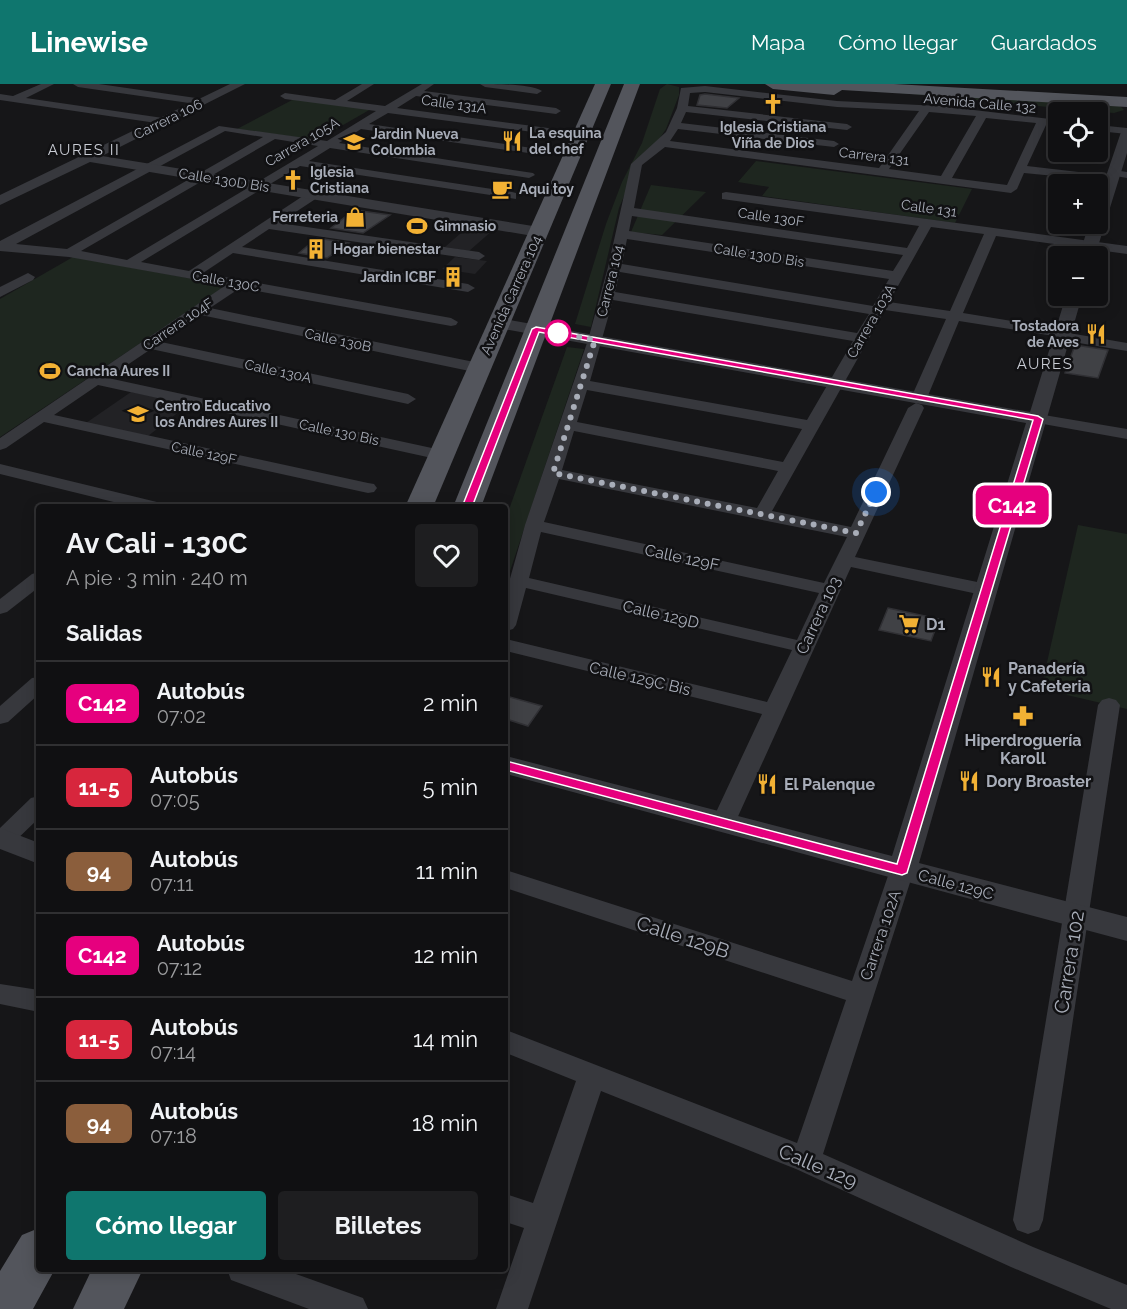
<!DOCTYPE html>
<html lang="es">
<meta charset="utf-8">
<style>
:root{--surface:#101012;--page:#1e1e20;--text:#f1f3f6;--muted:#9c9d9f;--line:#303032;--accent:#0f766e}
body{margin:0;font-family:Raleway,sans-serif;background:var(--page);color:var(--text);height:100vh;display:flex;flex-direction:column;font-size:22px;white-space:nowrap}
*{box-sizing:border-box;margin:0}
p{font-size:20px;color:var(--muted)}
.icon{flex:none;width:33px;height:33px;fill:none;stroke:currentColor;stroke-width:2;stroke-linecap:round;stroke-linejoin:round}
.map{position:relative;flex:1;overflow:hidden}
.panel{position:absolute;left:36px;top:420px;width:472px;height:768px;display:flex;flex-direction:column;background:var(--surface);border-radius:6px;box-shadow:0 3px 15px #0003,0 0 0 2px var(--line)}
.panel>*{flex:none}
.badge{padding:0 12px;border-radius:9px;font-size:21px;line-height:39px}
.controls{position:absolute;left:1048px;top:18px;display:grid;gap:12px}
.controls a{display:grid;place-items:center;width:60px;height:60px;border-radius:6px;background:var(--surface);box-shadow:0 3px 15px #0003,0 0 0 2px var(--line);font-size:30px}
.you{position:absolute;width:30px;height:30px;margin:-15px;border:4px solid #fff;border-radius:50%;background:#1a73e8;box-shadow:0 0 0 9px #1a73e833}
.map>.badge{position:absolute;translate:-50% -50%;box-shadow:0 0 0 3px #fff}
h2{padding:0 30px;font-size:22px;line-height:54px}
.round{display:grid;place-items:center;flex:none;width:63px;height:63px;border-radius:6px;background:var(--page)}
.summary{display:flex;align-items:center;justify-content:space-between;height:102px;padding:0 30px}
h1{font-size:28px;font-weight:700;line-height:45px}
.cta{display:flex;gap:12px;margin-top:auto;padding:12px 30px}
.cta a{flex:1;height:69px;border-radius:6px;background:var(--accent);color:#fff;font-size:24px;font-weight:700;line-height:69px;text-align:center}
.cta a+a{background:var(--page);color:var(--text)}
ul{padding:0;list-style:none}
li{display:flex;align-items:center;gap:18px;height:84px;padding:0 30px;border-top:2px solid var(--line)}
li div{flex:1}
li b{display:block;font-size:22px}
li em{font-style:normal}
li .badge{min-width:66px;font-weight:700;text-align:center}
header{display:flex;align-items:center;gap:36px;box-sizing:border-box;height:84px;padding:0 30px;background:var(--accent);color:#fff}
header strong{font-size:28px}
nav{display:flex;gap:33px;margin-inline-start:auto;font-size:21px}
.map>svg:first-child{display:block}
</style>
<header>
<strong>Linewise</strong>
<nav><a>Mapa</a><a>Cómo llegar</a><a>Guardados</a></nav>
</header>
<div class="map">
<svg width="1127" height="1225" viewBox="0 0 1127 1225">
<rect width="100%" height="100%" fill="#161618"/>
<g fill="#222225">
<path d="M469,142L493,146L469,167L445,163Z"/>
<path d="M455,173L487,177L475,190L442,185Z"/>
<path d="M131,308L189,320L148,352L86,339Z"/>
</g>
<g fill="#1e261f">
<path d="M667,0L679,3V11L666,45L629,100L619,124L591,243L575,240L606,140L622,98L642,59L660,5Z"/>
<path d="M856,5L1119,21L1124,26L1114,29Z"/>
<path d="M294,15L371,25L317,56L237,45Z"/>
<path d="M756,77L972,105L955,139L762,112L769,103L738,98Z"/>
<path d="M651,101L706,108L662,151L631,148Z"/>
<path d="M73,173L227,201L0,353V215Z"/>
<path d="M567,263L584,265L506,499V434Z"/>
<path d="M1078,441L1127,450V625L1041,605Z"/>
</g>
<g fill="#404145" stroke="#303034" stroke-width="1.5">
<path d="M700,11L705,10L739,14L727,24L697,21Z"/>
<path d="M354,126L390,131L363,149L331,144Z"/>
<path d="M317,154L349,159L327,174L299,169Z"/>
<path d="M1075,261L1108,266L1098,294L1065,289Z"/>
<path d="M888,524L939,535L931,557L879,546Z"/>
<path d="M506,612L542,622L528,642L506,635Z"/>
</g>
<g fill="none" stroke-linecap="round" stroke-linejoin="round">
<g fill="#37383d" fill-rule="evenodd">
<path d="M41,0H54L26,14L163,34L168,37L163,40L0,16V10L13,12Z"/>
<path d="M73,0H99L203,15L208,18L203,21L78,3Z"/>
<path d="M362,0H374L347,17L385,22L422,0H434L424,7L556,24L561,27L556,30L416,12L397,24L548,44L553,47L548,50L388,29L369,40L539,65L541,67L535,70L361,45L339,59L533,89L535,91L529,94L330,64L309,77L512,108L516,109V115L300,82L141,178L189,187L309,108H317V114L279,139L479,168L485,172L479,176L269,145L242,163L468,200L475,204L468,208L233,169L203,189L451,234L458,238L456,241L451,242L240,204L210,224L479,279L487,284L484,287L479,289L201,231L161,258L408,310L416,315L408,320L151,265L108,294L441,366L449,371L447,375L441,376L98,301L54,331L368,399L374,400L377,404L374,408L368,409L44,338L6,364L0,366V354L226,201L69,173L0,167V157L219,42L327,57L376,27L285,15L280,12L285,9L335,16ZM225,47L263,53L67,165L16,160ZM275,55L318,62L127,176L81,167Z"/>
<path d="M480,0C496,0 530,0 542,7L537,10L485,3Z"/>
<path d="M705,2L837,17L940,22L1059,36V42L1046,41L1027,82L1096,90L1102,93L1096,96L1024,89L1017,105L1011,109L665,63L642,81L634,124L907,164L919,142L722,115V109L726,108L1127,162V170L996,152L963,229L1062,245L1069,249L1127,259V267L1061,256L1054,252L959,237L927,314L919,319L911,314L946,235L885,226L772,427L851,443L908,324L916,319L922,321L924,324L855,473L987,500L994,502L997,506L994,510L987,512L851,483L735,739L731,745L723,747L715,745L711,739L762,630L506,567V555L767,618L792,566L526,504L516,541L513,545L506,547V509L525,441L588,256L608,183L631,80L666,48L677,24L681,4ZM705,8L837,23L919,27L879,84L670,57L678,45L834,63L839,60L834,57L681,39L686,28L847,46L852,43L847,40L688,22L690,9ZM929,28L976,32L941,92L889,85ZM986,34L1036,39L1007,101L952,94ZM632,132L903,171L893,187L629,147ZM931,143L984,150L950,227L889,218ZM627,155L889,195L873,222L622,180ZM620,188L869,230L857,249L615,208ZM613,216L853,257L807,336L590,297ZM587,306L802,345L783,378L577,338ZM574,347L778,387L757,424L562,386ZM559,395L847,453L824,499L544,438ZM541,448L819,509L797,556L529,494Z"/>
<path d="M1098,41L1127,44V50L1098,47Z"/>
<path d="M1114,86L1127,88V94L1110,91V87Z"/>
<path d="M28,189L35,193L33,196L0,213V203Z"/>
<path d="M1038,330L1127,345V355L1032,338L1030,335L1032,332Z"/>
<path d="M0,380L161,419L164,423H134L0,390Z"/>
<path d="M39,488V503L7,528L0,530V515L32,490Z"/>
<path d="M39,593V610L8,638L0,640V622L32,594Z"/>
<path d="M1109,614L1116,616L1120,621L1043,1136L1039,1146L1028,1150L1017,1146L1013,1136L1098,621L1102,616Z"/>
<path d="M39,712V734L11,761L0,762V744L31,714Z"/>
<path d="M902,777L911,780L914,786L823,1070L1033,1163L1127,1201V1225H1111L1011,1183L796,1085L601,1007L528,1225H496L524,1144L506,1138V1110L533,1119L576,997L506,969V946L797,1059L846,916L506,804V786L852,897L890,786L893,780Z"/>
<path d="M0,900L39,906V928L0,920Z"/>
<path d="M227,1185H282L363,1214L368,1225H309L231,1196Z"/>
</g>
<g fill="#37383d" fill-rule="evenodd">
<path d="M230,0H245L102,72L539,143L547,148L539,153L90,78L0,121V111Z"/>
<path d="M1127,44V69L1095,172H1079L1089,140H1098V116L1121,48Z"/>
<path d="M1066,212H1082L919,779L1127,833V857L506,690V672L892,772L1026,339L498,244L492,243L489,239L492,235L498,234L1030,328Z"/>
<path d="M0,744L39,759V780L0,765Z"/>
</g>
<g fill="#53555c" fill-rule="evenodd">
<path d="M595,0H611L433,423H405Z"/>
<path d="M624,0H640L481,423H453Z"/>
<path d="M765,0H894L1127,13V23L842,6L834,11L773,5Z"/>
<path d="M39,1144V1185H55L33,1225H0V1187L22,1151Z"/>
<path d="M92,1185H143L124,1225H73Z"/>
</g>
</g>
<path fill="#e6007e" stroke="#fff" stroke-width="1.5" d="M536,243L1038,332L1043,335L907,789L902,791L506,686L499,682L506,677L897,780L1033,336L539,248L472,423L464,425L462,423L532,245Z"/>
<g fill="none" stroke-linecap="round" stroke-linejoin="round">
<path stroke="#a8adb8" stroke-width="6" stroke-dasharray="0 10.8" d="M558,249L595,256L553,389L856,449L876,408"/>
</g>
<defs>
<g id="church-bare" transform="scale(1.62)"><path d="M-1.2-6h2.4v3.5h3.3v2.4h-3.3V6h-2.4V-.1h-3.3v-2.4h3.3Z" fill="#f2b134" stroke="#111113" stroke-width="2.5" paint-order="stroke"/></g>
<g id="restaurant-bare" transform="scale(1.62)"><path d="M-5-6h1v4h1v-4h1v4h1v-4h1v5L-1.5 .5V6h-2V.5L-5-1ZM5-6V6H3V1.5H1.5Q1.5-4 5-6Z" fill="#f2b134" stroke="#111113" stroke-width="2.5" paint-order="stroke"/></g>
<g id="school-bare" transform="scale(1.62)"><path d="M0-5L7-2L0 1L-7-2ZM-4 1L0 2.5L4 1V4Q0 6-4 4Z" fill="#f2b134" stroke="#111113" stroke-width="2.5" paint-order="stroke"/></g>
<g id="cafe-bare" transform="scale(1.62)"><path d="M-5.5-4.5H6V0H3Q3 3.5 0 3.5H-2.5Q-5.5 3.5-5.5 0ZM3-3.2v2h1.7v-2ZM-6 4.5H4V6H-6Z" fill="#f2b134" stroke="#111113" stroke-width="2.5" paint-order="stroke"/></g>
<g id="shop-bare" transform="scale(1.62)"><path d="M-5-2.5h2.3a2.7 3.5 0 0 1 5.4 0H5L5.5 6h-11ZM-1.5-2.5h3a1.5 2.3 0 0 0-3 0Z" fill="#f2b134" stroke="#111113" stroke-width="2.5" paint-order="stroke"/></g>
<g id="stadium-bare" transform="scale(1.62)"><path d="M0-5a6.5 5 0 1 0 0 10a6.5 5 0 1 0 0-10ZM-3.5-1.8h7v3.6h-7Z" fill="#f2b134" stroke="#111113" stroke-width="2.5" paint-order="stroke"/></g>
<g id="building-bare" transform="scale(1.62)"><path d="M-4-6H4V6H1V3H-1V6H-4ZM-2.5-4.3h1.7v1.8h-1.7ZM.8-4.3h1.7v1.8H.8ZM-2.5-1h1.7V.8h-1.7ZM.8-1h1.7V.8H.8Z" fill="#f2b134" stroke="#111113" stroke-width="2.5" paint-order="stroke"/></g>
<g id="supermarket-bare" transform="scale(1.62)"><path d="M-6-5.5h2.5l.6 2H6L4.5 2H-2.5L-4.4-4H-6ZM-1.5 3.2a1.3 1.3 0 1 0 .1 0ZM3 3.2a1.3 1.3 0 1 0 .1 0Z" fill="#f2b134" stroke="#111113" stroke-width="2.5" paint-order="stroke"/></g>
<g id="pharmacy-bare" transform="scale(1.62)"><path d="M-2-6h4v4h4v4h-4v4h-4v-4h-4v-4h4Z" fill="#f2b134" stroke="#111113" stroke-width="2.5" paint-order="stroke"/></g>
</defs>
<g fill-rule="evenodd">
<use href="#church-bare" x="773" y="20"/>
<use href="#restaurant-bare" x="512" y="57"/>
<use href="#school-bare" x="354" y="58"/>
<use href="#church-bare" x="293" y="96"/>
<use href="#cafe-bare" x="502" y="105"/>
<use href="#shop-bare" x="355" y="133"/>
<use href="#stadium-bare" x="417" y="142"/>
<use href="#building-bare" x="316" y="165"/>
<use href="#building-bare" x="453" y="193"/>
<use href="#restaurant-bare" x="1096" y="250"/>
<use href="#stadium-bare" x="50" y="287"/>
<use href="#school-bare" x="138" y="330"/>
<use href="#supermarket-bare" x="909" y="540"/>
<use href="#restaurant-bare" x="991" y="593"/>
<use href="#pharmacy-bare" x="1023" y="632"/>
<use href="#restaurant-bare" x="969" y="697"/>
<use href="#restaurant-bare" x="767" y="700"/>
</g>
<circle fill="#fff" stroke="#e6007e" stroke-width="3" cx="558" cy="249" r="12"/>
<g text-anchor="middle" stroke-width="5" stroke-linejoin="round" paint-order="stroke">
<g font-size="14" fill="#a8adb8" stroke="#111113">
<text transform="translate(980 19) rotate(5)" y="5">Avenida Calle 132</text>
<text transform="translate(454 20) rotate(8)" y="5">Calle 131A</text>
<text transform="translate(168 35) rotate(-26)" y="5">Carrera 106</text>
<text transform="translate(302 58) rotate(-30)" y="5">Carrera 105A</text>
<text transform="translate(874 72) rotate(7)" y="5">Carrera 131</text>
<text transform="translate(224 96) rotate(9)" y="5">Calle 130D Bis</text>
<text transform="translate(929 124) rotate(8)" y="5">Calle 131</text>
<text transform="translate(771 133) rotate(8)" y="5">Calle 130F</text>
<text transform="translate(759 171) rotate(9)" y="5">Calle 130D Bis</text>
<text transform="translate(226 197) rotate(10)" y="5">Calle 130C</text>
<text transform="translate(610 197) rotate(-76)" y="5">Carrera 104</text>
<text transform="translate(511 211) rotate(-66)" y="5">Avenida Carrera 104</text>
<text transform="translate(871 237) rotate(-60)" y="5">Carrera 103A</text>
<text transform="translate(178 240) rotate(-34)" y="5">Carrera 104F</text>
<text transform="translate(338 256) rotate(12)" y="5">Calle 130B</text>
<text transform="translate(278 287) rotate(12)" y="5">Calle 130A</text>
<text transform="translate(339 348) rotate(12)" y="5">Calle 130 Bis</text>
<text transform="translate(204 369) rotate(12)" y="5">Calle 129F</text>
</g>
<g font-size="14" font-weight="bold" fill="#a8adb8" stroke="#111113" text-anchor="start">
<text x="773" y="48" text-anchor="middle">Iglesia Cristiana<tspan x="773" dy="16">Viña de Dios</tspan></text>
<text x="529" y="54">La esquina<tspan x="529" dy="16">del chef</tspan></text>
<text x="371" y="55">Jardin Nueva<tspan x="371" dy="16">Colombia</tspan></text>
<text x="310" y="93">Iglesia<tspan x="310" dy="16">Cristiana</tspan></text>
<text x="519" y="110">Aqui toy</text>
<text x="338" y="138" text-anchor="end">Ferreteria</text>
<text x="434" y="147">Gimnasio</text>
<text x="333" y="170">Hogar bienestar</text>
<text x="436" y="198" text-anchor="end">Jardin ICBF</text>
<text x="1079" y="247" text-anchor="end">Tostadora<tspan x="1079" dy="16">de Aves</tspan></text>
<text x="67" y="292">Cancha Aures II</text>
<text x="155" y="327">Centro Educativo<tspan x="155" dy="16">los Andres Aures II</tspan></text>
</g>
<g font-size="15" letter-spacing="1.5" fill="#c9ccd4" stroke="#111113">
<text x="84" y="71">AURES II</text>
<text x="1045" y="285">AURES</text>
</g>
<g font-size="16" fill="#a8adb8" stroke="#111113">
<text transform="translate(682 473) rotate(12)" y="6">Calle 129F</text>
<text transform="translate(661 530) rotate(13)" y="6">Calle 129D</text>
<text transform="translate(818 531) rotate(-65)" y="6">Carrera 103</text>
<text transform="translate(640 594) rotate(13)" y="6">Calle 129C Bis</text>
<text transform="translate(956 800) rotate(15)" y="6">Calle 129C</text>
<text transform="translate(880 851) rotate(-71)" y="6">Carrera 102A</text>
</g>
<g font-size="16" font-weight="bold" fill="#a8adb8" stroke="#111113" text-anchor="start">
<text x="926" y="546">D1</text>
<text x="1008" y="590">Panadería<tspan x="1008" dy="18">y Cafeteria</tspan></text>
<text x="1023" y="662" text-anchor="middle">Hiperdroguería<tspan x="1023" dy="18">Karoll</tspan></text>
<text x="986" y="703">Dory Broaster</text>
<text x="784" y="706">El Palenque</text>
</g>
<g font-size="20" fill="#a8adb8" stroke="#111113">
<text transform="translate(683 853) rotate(18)" y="7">Calle 129B</text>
<text transform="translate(1069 878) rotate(-81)" y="7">Carrera 102</text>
<text transform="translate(818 1082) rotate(23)" y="7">Calle 129</text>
</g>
</g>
</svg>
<div class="controls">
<a><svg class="icon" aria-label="locate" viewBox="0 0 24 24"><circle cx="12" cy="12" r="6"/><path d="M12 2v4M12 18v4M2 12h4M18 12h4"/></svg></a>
<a>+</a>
<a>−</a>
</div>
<div class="you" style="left:876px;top:408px"></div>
<b class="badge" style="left:1012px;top:421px;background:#e6007e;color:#fff">C142</b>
<section class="panel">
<div class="summary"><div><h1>Av Cali - 130C</h1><p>A pie · 3 min · 240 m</p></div><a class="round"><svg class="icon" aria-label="heart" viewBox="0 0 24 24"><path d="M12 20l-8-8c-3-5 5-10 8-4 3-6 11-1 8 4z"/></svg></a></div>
<h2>Salidas</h2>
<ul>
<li><span class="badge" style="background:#e6007e;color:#fff">C142</span><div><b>Autobús</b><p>07:02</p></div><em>2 min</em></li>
<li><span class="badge" style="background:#d7263d;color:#fff">11-5</span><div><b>Autobús</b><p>07:05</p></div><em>5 min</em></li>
<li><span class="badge" style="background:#8b5e3c;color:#fff">94</span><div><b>Autobús</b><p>07:11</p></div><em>11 min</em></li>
<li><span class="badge" style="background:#e6007e;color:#fff">C142</span><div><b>Autobús</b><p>07:12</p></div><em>12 min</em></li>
<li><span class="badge" style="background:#d7263d;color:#fff">11-5</span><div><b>Autobús</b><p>07:14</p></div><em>14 min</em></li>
<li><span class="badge" style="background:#8b5e3c;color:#fff">94</span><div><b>Autobús</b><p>07:18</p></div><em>18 min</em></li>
</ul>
<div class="cta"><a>Cómo llegar</a><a>Billetes</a></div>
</section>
</div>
